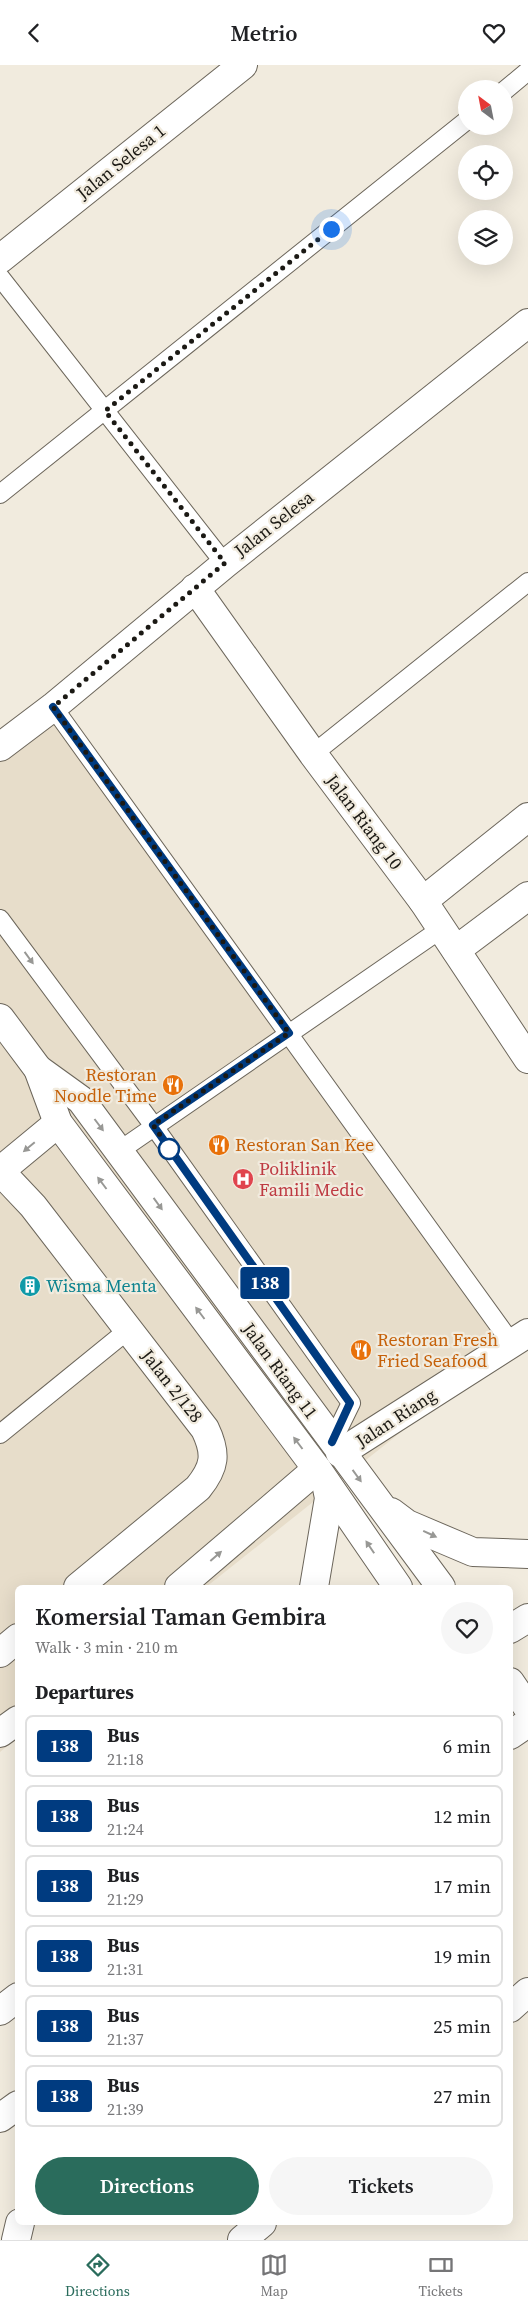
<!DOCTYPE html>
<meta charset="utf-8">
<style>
:root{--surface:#fff;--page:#f6f6f6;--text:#202124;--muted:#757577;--line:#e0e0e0;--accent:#2a6c5c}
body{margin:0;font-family:"Source Serif 4",serif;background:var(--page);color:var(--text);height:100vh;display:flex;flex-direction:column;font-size:19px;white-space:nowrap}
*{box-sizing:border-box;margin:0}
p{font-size:16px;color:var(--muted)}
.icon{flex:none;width:28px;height:28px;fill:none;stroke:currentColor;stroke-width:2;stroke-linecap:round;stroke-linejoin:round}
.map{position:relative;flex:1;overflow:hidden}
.details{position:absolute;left:15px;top:1520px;width:498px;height:640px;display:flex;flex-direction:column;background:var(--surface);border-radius:8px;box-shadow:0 5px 20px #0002}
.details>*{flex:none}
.badge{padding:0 10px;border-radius:4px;font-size:18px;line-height:32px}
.needle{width:32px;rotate:328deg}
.controls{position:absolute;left:458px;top:15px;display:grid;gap:10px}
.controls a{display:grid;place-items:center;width:55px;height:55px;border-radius:50%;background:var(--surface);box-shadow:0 5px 20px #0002;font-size:25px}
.you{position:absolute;width:25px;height:25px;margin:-12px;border:4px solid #fff;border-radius:50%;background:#1a73e8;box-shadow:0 0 0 8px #1a73e833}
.map>.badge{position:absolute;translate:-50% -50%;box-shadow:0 0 0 2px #fff}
h2{padding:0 20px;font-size:19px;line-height:45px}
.round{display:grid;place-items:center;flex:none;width:52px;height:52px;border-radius:26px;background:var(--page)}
.summary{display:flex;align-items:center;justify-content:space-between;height:85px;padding:0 20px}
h1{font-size:24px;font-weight:600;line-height:38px}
.primary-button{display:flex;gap:10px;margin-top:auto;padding:10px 20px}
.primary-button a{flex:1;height:58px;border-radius:30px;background:var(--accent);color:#fff;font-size:20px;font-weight:600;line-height:58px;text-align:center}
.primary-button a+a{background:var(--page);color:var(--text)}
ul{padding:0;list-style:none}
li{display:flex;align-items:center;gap:15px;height:62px;margin:0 10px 8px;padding:0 10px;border:2px solid var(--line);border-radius:8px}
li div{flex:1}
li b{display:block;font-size:19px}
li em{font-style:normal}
li .badge{min-width:55px;font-weight:700;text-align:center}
header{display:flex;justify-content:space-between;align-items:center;height:65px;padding:0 20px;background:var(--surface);font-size:22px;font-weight:600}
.tab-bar{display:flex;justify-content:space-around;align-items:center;height:70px;border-top:1px solid var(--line);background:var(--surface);font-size:14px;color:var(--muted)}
.tab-bar a{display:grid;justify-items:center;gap:2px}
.tab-bar .selected{color:var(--accent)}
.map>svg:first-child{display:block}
</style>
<header><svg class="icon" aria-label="back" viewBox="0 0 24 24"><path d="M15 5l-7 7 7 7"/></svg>Metrio<svg class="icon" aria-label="heart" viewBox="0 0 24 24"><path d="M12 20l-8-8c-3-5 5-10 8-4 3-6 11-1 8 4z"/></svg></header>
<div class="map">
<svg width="528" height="2175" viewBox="0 0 528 2175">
<rect width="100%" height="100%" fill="#f1ebde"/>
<path fill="#e7ddca" d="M53,642L512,1279L206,1522H18L17,1673L0,1687V683Z"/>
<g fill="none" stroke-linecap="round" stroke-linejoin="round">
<g stroke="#6c665b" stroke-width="20">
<g id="lane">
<path d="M504,26L528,6"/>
<path d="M0,212L225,499"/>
<path d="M0,429L466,56"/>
<path d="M53,642L512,1279"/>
<path d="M313,689L528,517"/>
<path d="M0,854L153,1060L351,1338L332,1377"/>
<path d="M119,1086L441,864"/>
<path d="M0,1369L128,1265"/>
</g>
</g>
<g stroke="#6c665b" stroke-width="30">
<g id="street">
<path d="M0,194L243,0"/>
<path d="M195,523L313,689L423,836L528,994"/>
<path d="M0,682L53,642L225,499L528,258"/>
<path d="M423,836L528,752"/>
<path d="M456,885L528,831"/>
<path d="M0,1106L33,1141L205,1364C217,1389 215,1402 198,1423L78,1522"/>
<path d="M0,1106L58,1058"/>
<path d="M340,1388L528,1268"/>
<path d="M179,1522L317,1404"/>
<path d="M0,1588L18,1573"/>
<path d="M0,1668L18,1655"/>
<path d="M510,1943L528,1927"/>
<path d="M242,2175L262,2158"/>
</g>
</g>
<g stroke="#6c665b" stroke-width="30">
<g id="secondary">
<path d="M0,953L38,1004L58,1058L317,1404L398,1522"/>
<path d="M38,1004L81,1035L441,1522"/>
<path d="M391,1447L407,1459L473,1487L528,1489"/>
<path d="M314,1522L329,1433L326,1418"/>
<path d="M510,1564L528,1553"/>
<path d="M510,1617L528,1643"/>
<path d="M510,1670L528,1658"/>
<path d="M0,1946L18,1932"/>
<path d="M0,2053L18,2040"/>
<path d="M16,2175L20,2158"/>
</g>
</g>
<use href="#lane" stroke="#fff" stroke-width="18"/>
<use href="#street" stroke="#fff" stroke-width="28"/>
<use href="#secondary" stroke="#fff" stroke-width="28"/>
</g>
<defs><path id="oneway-solid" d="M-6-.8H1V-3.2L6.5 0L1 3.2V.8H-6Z" transform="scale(1.25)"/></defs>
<g fill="#989895">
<use href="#oneway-solid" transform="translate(29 893) rotate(54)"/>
<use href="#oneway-solid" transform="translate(99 1060) rotate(53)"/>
<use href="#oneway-solid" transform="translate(29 1082) rotate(140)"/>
<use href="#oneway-solid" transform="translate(102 1118) rotate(-127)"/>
<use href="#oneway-solid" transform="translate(158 1139) rotate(54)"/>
<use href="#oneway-solid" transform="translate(200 1248) rotate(-127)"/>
<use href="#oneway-solid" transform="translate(298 1378) rotate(-127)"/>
<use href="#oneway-solid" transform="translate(357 1411) rotate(54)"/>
<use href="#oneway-solid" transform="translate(430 1469) rotate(25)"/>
<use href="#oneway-solid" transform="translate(370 1482) rotate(-124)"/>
<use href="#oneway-solid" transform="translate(216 1491) rotate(-41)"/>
</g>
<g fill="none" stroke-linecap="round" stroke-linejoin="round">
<g stroke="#fff" stroke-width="11">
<path id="line" d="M53,642L289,968L153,1060L350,1338L332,1377"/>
</g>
<use href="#line" stroke="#003b80" stroke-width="8"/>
<path stroke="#1b1914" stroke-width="5" stroke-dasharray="0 9" d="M169,1084L175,1091L153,1060L289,968L53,642L225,498L105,346L331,164"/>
</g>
<defs>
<g id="restaurant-disc" transform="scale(1.125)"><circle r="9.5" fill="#e8710a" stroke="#f1ebde"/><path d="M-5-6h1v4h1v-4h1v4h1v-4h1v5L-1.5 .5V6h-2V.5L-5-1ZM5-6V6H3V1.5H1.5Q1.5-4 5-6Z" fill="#fff"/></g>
<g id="hospital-disc" transform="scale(1.125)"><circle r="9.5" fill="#e0444e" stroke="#f1ebde"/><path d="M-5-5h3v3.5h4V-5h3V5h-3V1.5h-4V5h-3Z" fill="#fff"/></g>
<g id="building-disc" transform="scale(1.125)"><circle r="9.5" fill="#0f9aa8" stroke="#f1ebde"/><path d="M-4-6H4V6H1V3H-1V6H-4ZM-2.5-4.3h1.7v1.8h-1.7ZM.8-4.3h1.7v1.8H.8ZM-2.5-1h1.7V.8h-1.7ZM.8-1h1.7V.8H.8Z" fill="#fff"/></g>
</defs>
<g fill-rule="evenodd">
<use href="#restaurant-disc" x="173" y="1020"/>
<use href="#restaurant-disc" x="219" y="1080"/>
<use href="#hospital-disc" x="243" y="1114"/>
<use href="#building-disc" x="30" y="1221"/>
<use href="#restaurant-disc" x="361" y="1285"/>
</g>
<circle fill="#fff" stroke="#003b80" stroke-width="2.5" cx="169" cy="1084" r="10"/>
<g text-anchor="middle" stroke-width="4.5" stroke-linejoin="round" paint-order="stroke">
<g font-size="18" fill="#1b1914" stroke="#f1ebde">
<text transform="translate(121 97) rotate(-39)" y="6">Jalan Selesa 1</text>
<text transform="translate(274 459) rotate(-38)" y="6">Jalan Selesa</text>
<text transform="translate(364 757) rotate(53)" y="6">Jalan Riang 10</text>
<text transform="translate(280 1306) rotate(54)" y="6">Jalan Riang 11</text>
<text transform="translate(172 1321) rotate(52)" y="6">Jalan 2/128</text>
<text transform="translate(396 1353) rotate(-33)" y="6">Jalan Riang</text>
</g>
<g font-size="18" fill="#c56008" stroke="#f1ebde" text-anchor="start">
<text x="157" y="1016" text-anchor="end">Restoran<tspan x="157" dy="21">Noodle Time</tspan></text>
<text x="235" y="1086">Restoran San Kee</text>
<text x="377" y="1281">Restoran Fresh<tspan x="377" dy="21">Fried Seafood</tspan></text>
</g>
<g font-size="18" fill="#be3a42" stroke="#f1ebde" text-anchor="start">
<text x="259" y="1110">Poliklinik<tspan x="259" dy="21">Famili Medic</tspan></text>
</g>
<g font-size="18" fill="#0d838f" stroke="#f1ebde" text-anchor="start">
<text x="46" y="1227">Wisma Menta</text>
</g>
</g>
</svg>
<div class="controls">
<a><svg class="needle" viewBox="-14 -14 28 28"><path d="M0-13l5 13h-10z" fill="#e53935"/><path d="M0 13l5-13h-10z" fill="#757577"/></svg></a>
<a><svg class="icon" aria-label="locate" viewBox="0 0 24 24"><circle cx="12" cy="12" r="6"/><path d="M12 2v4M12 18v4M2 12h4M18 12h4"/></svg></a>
<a><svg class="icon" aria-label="layers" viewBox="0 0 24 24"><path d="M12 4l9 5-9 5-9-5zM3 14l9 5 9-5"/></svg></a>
</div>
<div class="you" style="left:331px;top:164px"></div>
<b class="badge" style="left:265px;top:1218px;background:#003b80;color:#fff">138</b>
<section class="details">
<div class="summary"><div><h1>Komersial Taman Gembira</h1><p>Walk · 3 min · 210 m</p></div><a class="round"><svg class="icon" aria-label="heart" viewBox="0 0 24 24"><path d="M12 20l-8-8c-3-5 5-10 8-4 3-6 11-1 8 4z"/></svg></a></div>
<h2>Departures</h2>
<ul>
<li><span class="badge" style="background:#003b80;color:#fff">138</span><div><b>Bus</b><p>21:18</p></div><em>6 min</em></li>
<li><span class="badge" style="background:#003b80;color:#fff">138</span><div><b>Bus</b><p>21:24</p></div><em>12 min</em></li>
<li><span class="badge" style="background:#003b80;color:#fff">138</span><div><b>Bus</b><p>21:29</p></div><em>17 min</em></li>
<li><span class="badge" style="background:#003b80;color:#fff">138</span><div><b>Bus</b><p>21:31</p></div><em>19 min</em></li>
<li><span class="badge" style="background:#003b80;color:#fff">138</span><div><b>Bus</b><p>21:37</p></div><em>25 min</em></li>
<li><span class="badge" style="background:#003b80;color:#fff">138</span><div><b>Bus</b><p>21:39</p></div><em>27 min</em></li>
</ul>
<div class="primary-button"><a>Directions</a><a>Tickets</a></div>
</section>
</div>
<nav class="tab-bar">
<a class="selected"><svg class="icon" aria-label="directions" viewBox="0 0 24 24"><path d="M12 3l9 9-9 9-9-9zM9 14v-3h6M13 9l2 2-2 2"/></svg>Directions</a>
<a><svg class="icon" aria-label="map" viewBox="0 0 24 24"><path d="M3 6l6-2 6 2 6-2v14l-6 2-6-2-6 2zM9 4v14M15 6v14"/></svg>Map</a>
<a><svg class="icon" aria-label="tickets" viewBox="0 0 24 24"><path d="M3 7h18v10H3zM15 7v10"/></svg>Tickets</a>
</nav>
